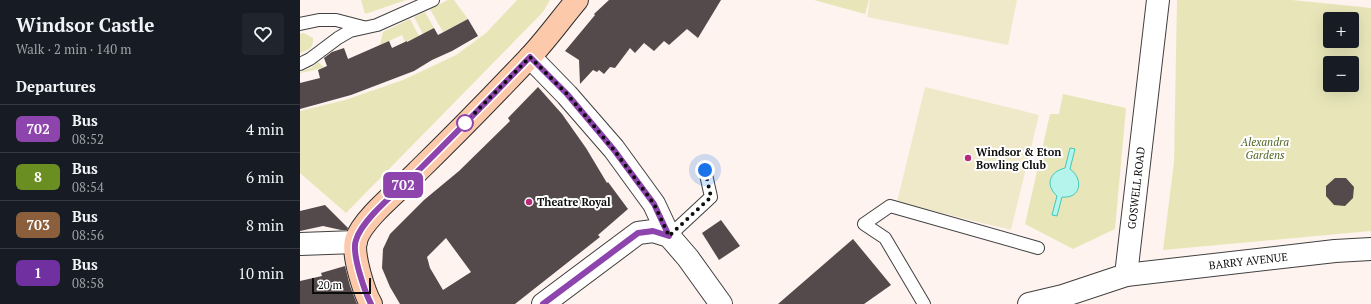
<!DOCTYPE html>
<meta charset="utf-8">
<style>
:root{--surface:#171b24;--page:#20242c;--text:#f1f3f6;--muted:#9ea1a6;--line:#363941}
body{margin:0;font-family:"PT Serif",serif;background:var(--page);color:var(--text);height:100vh;display:flex;flex-direction:column;font-size:15px;white-space:nowrap}
*{box-sizing:border-box;margin:0}
p{font-size:13px;color:var(--muted)}
.icon{flex:none;width:22px;height:22px;fill:none;stroke:currentColor;stroke-width:2;stroke-linecap:round;stroke-linejoin:round}
.map{position:relative;flex:1;overflow:hidden}
.details{display:flex;flex-direction:column;background:var(--surface);width:300px}
.details>*{flex:none}
.badge{padding:0 8px;border-radius:6px;font-size:14px;line-height:26px}
.buttons{position:absolute;left:1023px;top:12px;display:grid;gap:8px}
.buttons a{display:grid;place-items:center;width:36px;height:36px;border-radius:4px;background:var(--surface);box-shadow:0 4px 16px #0002;font-size:20px}
.scale{position:absolute;left:12px;bottom:10px;width:59px;box-sizing:border-box;padding-left:4px;border:2px solid #0d0d0d;border-top:0;font-size:11px;line-height:14px;white-space:nowrap;color:#0d0d0d;-webkit-text-stroke:3px #fff;paint-order:stroke}
.you{position:absolute;width:20px;height:20px;margin:-10px;border:3px solid #fff;border-radius:50%;background:#1a73e8;box-shadow:0 0 0 6px #1a73e833}
.map>.badge{position:absolute;translate:-50% -50%;box-shadow:0 0 0 2px #fff}
h2{padding:0 16px;font-size:15px;line-height:36px}
.round{display:grid;place-items:center;flex:none;width:42px;height:42px;border-radius:4px;background:var(--page)}
.overview{display:flex;align-items:center;justify-content:space-between;height:68px;padding:0 16px}
h1{font-size:19px;font-weight:700;line-height:30px}
ul{padding:0;list-style:none}
li{display:flex;align-items:center;gap:12px;height:48px;padding:0 16px;border-top:1px solid var(--line)}
li div{flex:1}
li b{display:block;font-size:15px}
li em{font-style:normal}
li .badge{min-width:44px;font-weight:700;text-align:center}
main{display:flex;flex:1;min-height:0}
.map>svg:first-child{display:block}
</style>
<main>
<section class="details">
<div class="overview"><div><h1>Windsor Castle</h1><p>Walk · 2 min · 140 m</p></div><a class="round"><svg class="icon" aria-label="heart" viewBox="0 0 24 24"><path d="M12 20l-8-8c-3-5 5-10 8-4 3-6 11-1 8 4z"/></svg></a></div>
<h2>Departures</h2>
<ul>
<li><span class="badge" style="background:#8e44ad;color:#fff">702</span><div><b>Bus</b><p>08:52</p></div><em>4 min</em></li>
<li><span class="badge" style="background:#6b8e23;color:#fff">8</span><div><b>Bus</b><p>08:54</p></div><em>6 min</em></li>
<li><span class="badge" style="background:#8b5e3c;color:#fff">703</span><div><b>Bus</b><p>08:56</p></div><em>8 min</em></li>
<li><span class="badge" style="background:#7030a0;color:#fff">1</span><div><b>Bus</b><p>08:58</p></div><em>10 min</em></li>
</ul>
</section>
<div class="map">
<svg width="1071" height="304" viewBox="0 0 1071 304">
<rect width="100%" height="100%" fill="#fef3ee"/>
<g fill="#e8e6b9" fill-rule="evenodd">
<path d="M61,0H106L65,14Z"/>
<path d="M148,0H154L168,19L143,32L130,9Z"/>
<path d="M217,0H250L243,12L46,213L0,173V111L45,100L103,80L156,55L186,33Z"/>
<path d="M514,0H569L565,14Z"/>
<path d="M877,0H992L1071,8V231L863,250L874,162ZM1030,19H1052V41H1030ZM1030,63H1052V85H1030Z"/>
<path d="M125,12L134,28L123,34L114,17Z"/>
<path d="M110,19L119,36L105,42L102,35L80,45L83,32Z"/>
<path d="M4,33L13,38C13,49 10,49 0,53V34Z"/>
<path d="M18,62L24,67C16,70 8,71 0,73V72L11,68Z"/>
<path d="M763,94L826,108L815,229L773,249L725,224L750,114H759Z"/>
</g>
<g fill="#efe9ca">
<path d="M570,0H717L708,45L567,17Z"/>
<path d="M625,87L739,115L711,230L597,202Z"/>
</g>
<path fill="#b4f4ec" stroke="#3ec9ba" d="M770,148L775,149L770,169C784,179 781,199 762,197L757,216L752,215L757,196C745,185 749,172 765,168Z"/>
<g fill="#554a4b" fill-rule="evenodd">
<path d="M309,0H421L398,38L387,29L369,45L364,41L354,51L344,43L335,53L330,48L315,68L310,67L304,74L299,70L297,72L293,70L280,84L279,60L265,51L295,15L294,14Z"/>
<path d="M168,19L178,36L152,51L132,60L114,71L51,95L0,109V83L20,78L18,70L27,66L24,58L32,52L44,48L48,59L89,41L92,48L107,41V42L134,28L138,35Z"/>
<path d="M238,87L262,114L286,148L307,183L308,182L328,209L298,235L300,237L215,304H100L90,287L82,268L83,249L90,234L124,200L159,171L210,121L208,118ZM146,238L171,272L143,290L130,268L127,257Z"/>
<path d="M1035,178H1046L1054,187L1053,198L1045,206L1034,205L1026,196V186Z"/>
<path d="M25,205L48,228L47,230H41L23,226L0,231V211Z"/>
<path d="M421,220L440,246L419,260L402,233Z"/>
<path d="M553,239L591,285L564,304H478Z"/>
<path d="M45,266L50,286L57,304H0V281L22,276L21,273Z"/>
</g>
<g fill="none" stroke-linecap="round" stroke-linejoin="round">
<g stroke="#404040" stroke-width="14">
<g id="service">
<path d="M0,24L19,20H36L63,27"/>
<path d="M0,64L10,59L38,38L50,31L77,25L133,0"/>
<path d="M369,236L411,197L405,170"/>
<path d="M624,304L585,238L564,224L590,206L738,248"/>
</g>
</g>
<g stroke="#404040" stroke-width="24">
<g id="minor">
<path d="M230,57L267,95L314,149L354,204L369,236"/>
<path d="M0,244L56,242"/>
<path id="s1" d="M826,275L1035,251L1071,249"/>
</g>
</g>
<g stroke="#404040" stroke-width="24">
<g id="tertiary">
<path d="M243,304L338,233L353,231L369,236L388,258L421,304"/>
<path id="s2" d="M729,304L763,296L826,275L858,0"/>
</g>
</g>
<g stroke="#2f2f2f" stroke-width="24">
<path id="secondary" d="M71,304C64,292 52,254 56,240C63,218 102,188 118,171C156,134 193,96 229,58C246,40 261,19 277,0"/>
</g>
<use href="#service" stroke="#fff" stroke-width="12"/>
<use href="#minor" stroke="#fff" stroke-width="22"/>
<use href="#tertiary" stroke="#fff" stroke-width="22"/>
<use href="#secondary" stroke="#fccaab" stroke-width="22"/>
</g>
<g fill="none" stroke-linecap="round" stroke-linejoin="round">
<g stroke="#fff" stroke-width="9">
<path id="line" d="M71,304C65,292 51,253 56,240C63,217 102,188 119,170C156,133 193,95 230,57L267,94L314,150L354,204L369,236L353,231L338,233L243,304"/>
</g>
<use href="#line" stroke="#8e44ad" stroke-width="6"/>
<path stroke="#0d0d0d" stroke-width="4" stroke-dasharray="0 7.2" d="M165,123L230,57L267,94L314,150L354,204L369,236L411,197L405,170"/>
</g>
<circle fill="#fff" stroke="#8e44ad" stroke-width="2" cx="165" cy="123" r="8"/>
<g fill="#b92a79" stroke="#fff" stroke-width="1.5">
<circle cx="668" cy="158" r="4"/>
<circle cx="229" cy="202" r="4"/>
</g>
<g text-anchor="middle" stroke-width="4" stroke-linejoin="round" paint-order="stroke">
<g font-size="11" font-style="italic" fill="#4f6320" stroke="#fff">
<text x="965" y="146">Alexandra<tspan x="965" dy="13">Gardens</tspan></text>
</g>
<g font-size="11" font-weight="bold" fill="#0d0d0d" stroke="#fff" text-anchor="start">
<text x="676" y="156">Windsor &amp; Eton<tspan x="676" dy="13">Bowling Club</tspan></text>
<text x="237" y="206">Theatre Royal</text>
</g>
<g font-size="11" fill="#0d0d0d" stroke="#fff">
<text dy="4" stroke="none"><textPath href="#s2" startOffset="189">GOSWELL ROAD</textPath></text>
<text dy="4" stroke="none"><textPath href="#s1" startOffset="123">BARRY AVENUE</textPath></text>
</g>
</g>
</svg>
<div class="buttons">
<a>+</a>
<a>−</a>
</div>
<div class="scale">20 m</div>
<div class="you" style="left:405px;top:170px"></div>
<b class="badge" style="left:103px;top:185px;background:#8e44ad;color:#fff">702</b>
</div>
</main>
